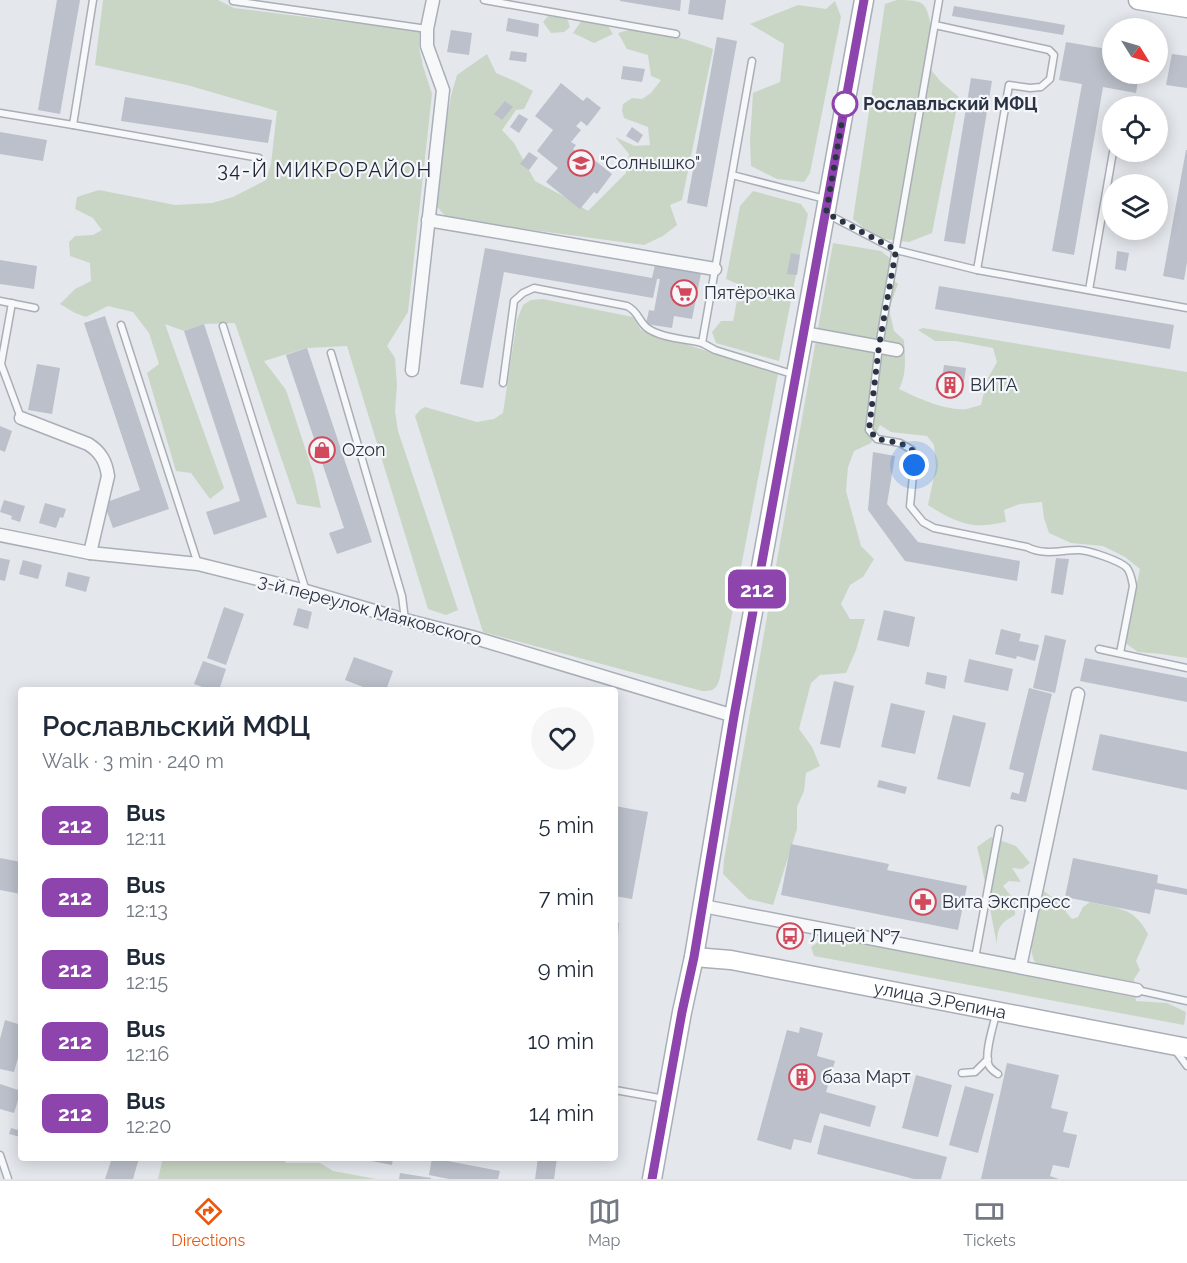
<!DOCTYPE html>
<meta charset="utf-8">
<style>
:root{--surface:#fff;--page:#f6f6f7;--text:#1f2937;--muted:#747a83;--line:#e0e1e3;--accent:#ea580c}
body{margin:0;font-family:Raleway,sans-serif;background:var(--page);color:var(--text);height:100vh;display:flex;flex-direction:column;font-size:22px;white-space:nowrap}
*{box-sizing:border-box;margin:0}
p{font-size:20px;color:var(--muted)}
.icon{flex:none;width:33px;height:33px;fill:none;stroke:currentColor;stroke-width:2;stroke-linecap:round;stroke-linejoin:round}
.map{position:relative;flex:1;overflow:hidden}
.drawer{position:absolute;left:18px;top:687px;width:600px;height:474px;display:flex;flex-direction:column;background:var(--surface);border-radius:6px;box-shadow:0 3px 15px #0003}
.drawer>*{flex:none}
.badge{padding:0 12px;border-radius:9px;font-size:21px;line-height:39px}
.needle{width:39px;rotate:127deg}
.tools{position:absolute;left:1102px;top:18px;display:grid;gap:12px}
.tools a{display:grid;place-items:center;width:66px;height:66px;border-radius:50%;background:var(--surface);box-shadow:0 3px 15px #0003;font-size:30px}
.you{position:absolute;width:30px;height:30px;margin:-15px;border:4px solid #fff;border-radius:50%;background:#1a73e8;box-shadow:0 0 0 9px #1a73e833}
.map>.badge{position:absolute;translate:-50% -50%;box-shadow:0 0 0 3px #fff}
.round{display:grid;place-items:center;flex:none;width:63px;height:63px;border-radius:32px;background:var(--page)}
.head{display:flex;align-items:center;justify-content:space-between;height:102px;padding:0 24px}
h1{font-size:28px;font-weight:600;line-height:45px}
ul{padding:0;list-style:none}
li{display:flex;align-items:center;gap:18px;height:72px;padding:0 24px}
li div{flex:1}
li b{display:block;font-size:22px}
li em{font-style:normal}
li .badge{min-width:66px;font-weight:700;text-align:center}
.dock{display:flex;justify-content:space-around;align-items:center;height:84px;border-top:2px solid var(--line);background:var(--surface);font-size:16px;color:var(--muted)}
.dock a{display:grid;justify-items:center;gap:3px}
.dock .on{color:var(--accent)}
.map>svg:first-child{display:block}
</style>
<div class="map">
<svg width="1187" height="1179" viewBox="0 0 1187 1179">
<rect width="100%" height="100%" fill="#e4e7ec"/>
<g fill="#c9d6c5">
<path d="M103,0H218L234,8L419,31V47L423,66L432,94L408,312L387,346L395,358L397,385L395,411L398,431L458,610L446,615L428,609L347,346L307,348L264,361L286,390L314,475L321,508L297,504L235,323L204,324L184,331L165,324L224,488L210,499L191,473L176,471L147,373L159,364L149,333L133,312L108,306L86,317L75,313L60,304L75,289L91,281L90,263L70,256L69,242L75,236L93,235L102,230L93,218L75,209L77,197L99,190L175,205L212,203L233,197L266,180L271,164L277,111L187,85L95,65Z"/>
<path d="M897,0C904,0 915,0 921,3C934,10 932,56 931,70L941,82L959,97L932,233L909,242L876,238L853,219L885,4Z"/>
<path d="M835,1L841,17L810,173L804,182L777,179L751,166L750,141L753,93L780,82L784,44L750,24L798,5L826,9Z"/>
<path d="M548,16L567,18L570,27L564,32L551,33L543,22Z"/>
<path d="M582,20L606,23L613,34L594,43L573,33Z"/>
<path d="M636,28C662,33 688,39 713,49L682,200L670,205L677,225L663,236L644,245L457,220L445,216L435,204L446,124L451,96L457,75L487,54L496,73L517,82L533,91L524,109L516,110L502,130L514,143L535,181L567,198L588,211L626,173L629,154L615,137L635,146L650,145L648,127L624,118L622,111L623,104L632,98L642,99L651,93L661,80L651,76L648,55L627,49L618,33Z"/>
<path d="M753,191L801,204L808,214L779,361L716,343L712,332L721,321H733L740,285L726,279L740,206Z"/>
<path d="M833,243L881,251L892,260L889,277L898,284L889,309L894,331L904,340C905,358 907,374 899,389C918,398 945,411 967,409C971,408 976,406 981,405L987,380L997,362L993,348L956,341H935L918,330L923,328L1187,372V658L1161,654L1138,652L1121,640L1131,612L1140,569L1125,557L1103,546L1071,543L1049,533L1044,518L1042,502L1020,504L1004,510L1006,522C994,524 980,527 968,524C954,521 940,513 928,505L936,467L934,445L927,436L891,432L880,425L871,443L854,451L848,467L846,491L861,546L874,559L863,577L850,585L841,604L850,619H865L856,650L846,673L820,675L811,683L799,729L812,747L820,766L806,773L804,791L797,807V829L773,905L748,899L723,874L724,860Z"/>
<path d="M543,299L633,317L641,330L650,334L676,341L778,374L720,677C717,689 714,691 702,691L483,632L415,416L420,410L425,407L477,422L494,419L503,413L517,320L523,305L531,300Z"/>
<path d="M991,837L1016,846L1030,863L1022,869L1012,868L1021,882L1009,881L1003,886L1015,901V915C1000,923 997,928 997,945L982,867L977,847Z"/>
<path d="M1044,891L1055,900L1067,903L1066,912L1072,919L1078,917L1083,907L1090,902C1118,909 1133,906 1148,934L1136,961L1140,970L1134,979L1136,1001L1167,1003L1186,1012L1184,1025L814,956L811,947L821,940L824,925L1036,964C1024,946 1039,912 1044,891Z"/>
<path d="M163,1158H282L286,1163H320L333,1171L376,1179H158Z"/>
</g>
<g fill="#bbc0ca">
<path d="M57,0H80L60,114L38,110Z"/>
<path d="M620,0H681L680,11L620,1Z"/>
<path d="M690,0H726L723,20L688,14Z"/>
<path d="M954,6L1065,25L1063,35L952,16Z"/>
<path d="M508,18L539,24L538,37L506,31Z"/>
<path d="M451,30L472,33L469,55L447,52Z"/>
<path d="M717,37L737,41L707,207L687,203Z"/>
<path d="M1066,42L1113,50V74H1139L1136,93L1103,87L1074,255L1052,251L1082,84L1059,80Z"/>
<path d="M511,51L527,53L526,62L509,60Z"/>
<path d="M1172,54L1187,56V88L1166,85Z"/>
<path d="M623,66L645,69L642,82L621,79Z"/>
<path d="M971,78L992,81L965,244L944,241Z"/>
<path d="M561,83L583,101L587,97L601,108L587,126L581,121L576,126L581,130L571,142L576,145L573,149L586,160L584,162L587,166L593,159L612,174L597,194L594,192L580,209L546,182L558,168L537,151L553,130L535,116Z"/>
<path d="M125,97L272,120L268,143L121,121Z"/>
<path d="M505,101L513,107L502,120L494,114Z"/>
<path d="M519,114L528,119L519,133L510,127Z"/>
<path d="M632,127L643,135L638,143L626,136Z"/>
<path d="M0,132L47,140L43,161L0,154Z"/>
<path d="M1186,150H1187V262L1184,280L1163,276Z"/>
<path d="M529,152L538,158L529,170L520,164Z"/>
<path d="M485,248L652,278L655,265L701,273L692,319L674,316L672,328L646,324L649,310L654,311L660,279H657L653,298L504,272L483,388L460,384Z"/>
<path d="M1117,251L1129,253L1126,271L1115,269Z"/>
<path d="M791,253L800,255L797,275L787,274Z"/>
<path d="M0,260L37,266L34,289L0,284Z"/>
<path d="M939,286L1174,325L1170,349L935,309Z"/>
<path d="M105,316L169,509L113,528L104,503L140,490L84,323Z"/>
<path d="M204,324L267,517L214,535L206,512L240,501L184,331Z"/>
<path d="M307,348L372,542L337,554L329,533L344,528L286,355Z"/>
<path d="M37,364L60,368L52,414L28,410Z"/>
<path d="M944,365L966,368L962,394L935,390L937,378L942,379Z"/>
<path d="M0,426L12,431L5,452L0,450Z"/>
<path d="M873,452L895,456L887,504L918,542L1020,561L1017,581L905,561L868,510Z"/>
<path d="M4,500L25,506L20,522L11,519L12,516L0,512Z"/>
<path d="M45,503L66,509L63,518L60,517L56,528L39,523Z"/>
<path d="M0,558L10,560L5,581L0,580Z"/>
<path d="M1056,558L1069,559L1063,595L1051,593Z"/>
<path d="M23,560L42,565L38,579L19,574Z"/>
<path d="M68,572L90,577L86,592L65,586Z"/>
<path d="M224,607L244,614L226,665L207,658Z"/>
<path d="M298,608L312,612L308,629L293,625Z"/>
<path d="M884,610L915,617L909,647L877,640Z"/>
<path d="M1001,629L1021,634L1019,641L1039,645L1035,661L1017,656L1016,659L995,654Z"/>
<path d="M1045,635L1066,640L1055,693L1033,688Z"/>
<path d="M354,657L393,671L386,690H371L345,680Z"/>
<path d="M1085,658L1187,678V702L1080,681Z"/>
<path d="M969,659L1013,669L1008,691L964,682Z"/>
<path d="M203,661L226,669L219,690H211L194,684Z"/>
<path d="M927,672L947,676L945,689L925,684Z"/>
<path d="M834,681L854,686L840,748L820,744Z"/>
<path d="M1029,688L1052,694L1026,802L1010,799L1012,792L1019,794L1024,773L1009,769Z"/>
<path d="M891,703L925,711L915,754L881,747Z"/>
<path d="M953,715L986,723L970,787L937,779Z"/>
<path d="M1100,734L1187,752V790L1092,770Z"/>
<path d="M879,780L907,787L905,794L877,787Z"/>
<path d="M615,806L648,812L632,899L615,896Z"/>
<path d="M791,844L889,864L887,870L967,886L958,930L781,895Z"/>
<path d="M0,858L21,862V894L0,890Z"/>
<path d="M1073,858L1158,875L1157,883L1187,889V895L1155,889L1150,914L1065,897Z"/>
<path d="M615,922L619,923L617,949H615Z"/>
<path d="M5,1020L21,1025V1047L14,1072L0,1069V1039Z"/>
<path d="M800,1027L823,1033L817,1056L835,1061L826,1092L876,1106L870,1127L820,1113L811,1143L794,1139L791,1150L757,1140L787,1030L799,1033Z"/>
<path d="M1007,1063L1059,1075L1051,1108L1068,1112L1063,1132L1077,1135L1069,1168L1053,1165L1050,1176L1059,1179H981Z"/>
<path d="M916,1075L952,1085L938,1137L902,1128Z"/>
<path d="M0,1084L21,1091L14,1113L0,1109Z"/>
<path d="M965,1086L994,1094L978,1153L949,1145Z"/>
<path d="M824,1125L947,1157L941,1179H914L817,1154Z"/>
<path d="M11,1128L21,1131V1137L9,1134Z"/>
<path d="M112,1158H139L133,1179H105Z"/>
<path d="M361,1158H393L392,1165L361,1159Z"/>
<path d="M432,1158L500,1171L498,1179H449L429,1175Z"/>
<path d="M538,1158H557L554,1179H535Z"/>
<path d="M400,1173L431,1178V1179H399Z"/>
</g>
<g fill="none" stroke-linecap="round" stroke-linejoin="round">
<g stroke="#a9aeb7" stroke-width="9">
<g id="lane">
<path d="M484,0L676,34"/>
<path d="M939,0L879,346L869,430L877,439L900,443L912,450L914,465L910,506L923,522L934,528L1027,547C1045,556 1060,550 1079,550C1088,550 1121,561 1127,568C1131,573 1132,581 1133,586L1120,653"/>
<path d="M233,1L427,29"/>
<path d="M935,25L1049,50L1054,55L1050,79L1041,87L1030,88L1009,85L977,270"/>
<path d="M752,61L702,343L715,350L792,374"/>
<path d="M0,113L73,125L93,0"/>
<path d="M73,125L259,158"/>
<path d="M732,175L825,199"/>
<path d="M827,214L896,250L977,270L1187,308"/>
<path d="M1089,290L1113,152"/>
<path d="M0,301L35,308"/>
<path d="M12,303L1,364L21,418"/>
<path d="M121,325L198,564"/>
<path d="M223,326L306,591"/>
<path d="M331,353L402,596L405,620"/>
<path d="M503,383L514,301L523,293L534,288L627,306C638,311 638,320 646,327C659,338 685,339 702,343"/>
<path d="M1099,649L1187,668"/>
<path d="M975,958L999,829"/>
<path d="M1137,990L1187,1001"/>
<path d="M996,1014C993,1027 985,1051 988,1063C989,1068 993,1071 998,1074"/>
<path d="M1176,1051L1187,1066"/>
<path d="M962,1073L975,1072L988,1059"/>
<path d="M615,1090L665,1099"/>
<path d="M0,1155L8,1179"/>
</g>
</g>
<g stroke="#a9aeb7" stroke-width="15">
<g id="street">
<path d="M428,220L715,269"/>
<path d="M804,333L897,350"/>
<path d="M412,370L443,90L427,46V29L433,0"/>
<path d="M21,418L88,444C101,452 106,462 108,476L90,553"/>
<path d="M0,535L90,553L198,564L306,591L405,620L472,637L734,716"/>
<path d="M703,906L1137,990"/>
<path d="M1020,967L1078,694"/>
</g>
</g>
<g stroke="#a9aeb7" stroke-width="21">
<g id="secondary">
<path d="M1138,0L1187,8"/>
<path id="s1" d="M694,957L731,960L1187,1048"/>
<path d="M652,1179L682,1012L694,957L734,716L864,0"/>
</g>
</g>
<use href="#lane" stroke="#f7f8fa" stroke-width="6"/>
<use href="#street" stroke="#f7f8fa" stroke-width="12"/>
<use href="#secondary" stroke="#fff" stroke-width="18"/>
</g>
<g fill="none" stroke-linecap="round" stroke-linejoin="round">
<g stroke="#fff" stroke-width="14">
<path id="line" d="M652,1179L682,1012L694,957L734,716L864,0"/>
</g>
<use href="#line" stroke="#8e44ad" stroke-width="9"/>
<path stroke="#2b3445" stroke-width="6" stroke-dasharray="0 10.8" d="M845,104L826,213L896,250L879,346L869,430L877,439L900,443L912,450L914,465"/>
</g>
<defs>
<g id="school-ring" transform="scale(1.35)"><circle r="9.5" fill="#f4f6f9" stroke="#d1495b" stroke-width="1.5"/><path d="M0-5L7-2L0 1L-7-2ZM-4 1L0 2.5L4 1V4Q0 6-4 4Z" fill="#d1495b"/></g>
<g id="supermarket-ring" transform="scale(1.35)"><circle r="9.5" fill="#f4f6f9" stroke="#d1495b" stroke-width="1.5"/><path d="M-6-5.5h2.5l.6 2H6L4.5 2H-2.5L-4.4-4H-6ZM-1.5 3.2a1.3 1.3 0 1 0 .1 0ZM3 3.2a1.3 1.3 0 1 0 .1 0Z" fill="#d1495b"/></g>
<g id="building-ring" transform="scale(1.35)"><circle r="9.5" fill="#f4f6f9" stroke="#d1495b" stroke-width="1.5"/><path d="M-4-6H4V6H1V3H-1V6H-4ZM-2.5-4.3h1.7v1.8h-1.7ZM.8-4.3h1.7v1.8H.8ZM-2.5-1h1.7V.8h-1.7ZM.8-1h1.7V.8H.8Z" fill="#d1495b"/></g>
<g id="shop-ring" transform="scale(1.35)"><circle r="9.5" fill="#f4f6f9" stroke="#d1495b" stroke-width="1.5"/><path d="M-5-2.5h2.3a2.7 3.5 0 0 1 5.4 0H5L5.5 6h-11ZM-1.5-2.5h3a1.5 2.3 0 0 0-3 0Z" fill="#d1495b"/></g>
<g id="pharmacy-ring" transform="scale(1.35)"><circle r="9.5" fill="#f4f6f9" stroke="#d1495b" stroke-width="1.5"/><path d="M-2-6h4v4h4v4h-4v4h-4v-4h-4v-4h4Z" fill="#d1495b"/></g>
<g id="bus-ring" transform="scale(1.35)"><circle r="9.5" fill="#f4f6f9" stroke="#d1495b" stroke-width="1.5"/><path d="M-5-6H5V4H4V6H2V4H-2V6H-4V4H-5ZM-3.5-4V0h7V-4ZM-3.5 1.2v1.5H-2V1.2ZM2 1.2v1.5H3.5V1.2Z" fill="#d1495b"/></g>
</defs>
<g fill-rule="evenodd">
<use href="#school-ring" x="581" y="163"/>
<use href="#supermarket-ring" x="684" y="293"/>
<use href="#building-ring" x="950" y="385"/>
<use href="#shop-ring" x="322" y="450"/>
<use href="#pharmacy-ring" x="923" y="902"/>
<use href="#bus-ring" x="790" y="936"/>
<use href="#building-ring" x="802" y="1077"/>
</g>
<circle fill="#fff" stroke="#8e44ad" stroke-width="3" cx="845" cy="104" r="12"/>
<g text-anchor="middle" stroke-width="4.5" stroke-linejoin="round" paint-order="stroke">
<g font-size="18" font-weight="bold" fill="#2b3445" stroke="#f4f6f9" text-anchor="start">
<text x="863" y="110">Рославльский МФЦ</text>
</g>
<g font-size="18" fill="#2b3445" stroke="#f4f6f9" text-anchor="start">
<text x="600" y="169">"Солнышко"</text>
<text x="704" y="299">Пятёрочка</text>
<text x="970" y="391">ВИТА</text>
<text x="342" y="456">Ozon</text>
<text x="942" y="908">Вита Экспресс</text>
<text x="810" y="942">Лицей №7</text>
<text x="822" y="1083">база Март</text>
</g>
<g font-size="18" fill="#2b3445" stroke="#f4f6f9">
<text transform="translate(370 610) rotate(15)" y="6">3-й переулок Маяковского</text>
<text dy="6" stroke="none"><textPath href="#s1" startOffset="250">улица Э.Репина</textPath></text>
</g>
<g font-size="20" letter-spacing="1.5" fill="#1d2536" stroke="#f4f6f9">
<text x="325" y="177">34-Й МИКРОРАЙОН</text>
</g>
</g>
</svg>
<div class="tools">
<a><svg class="needle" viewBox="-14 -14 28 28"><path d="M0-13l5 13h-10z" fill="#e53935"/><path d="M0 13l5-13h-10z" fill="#747a83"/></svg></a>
<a><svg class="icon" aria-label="locate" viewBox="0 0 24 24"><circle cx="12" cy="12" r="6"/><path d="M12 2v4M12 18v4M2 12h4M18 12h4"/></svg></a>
<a><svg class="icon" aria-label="layers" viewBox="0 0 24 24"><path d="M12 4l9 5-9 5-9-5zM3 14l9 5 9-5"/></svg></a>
</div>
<div class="you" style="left:914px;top:465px"></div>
<b class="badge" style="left:757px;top:589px;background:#8e44ad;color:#fff">212</b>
<section class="drawer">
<div class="head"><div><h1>Рославльский МФЦ</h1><p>Walk · 3 min · 240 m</p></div><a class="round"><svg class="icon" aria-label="heart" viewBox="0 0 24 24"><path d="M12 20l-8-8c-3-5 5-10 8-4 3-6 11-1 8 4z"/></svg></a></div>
<ul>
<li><span class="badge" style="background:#8e44ad;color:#fff">212</span><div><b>Bus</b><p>12:11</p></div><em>5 min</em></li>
<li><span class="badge" style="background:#8e44ad;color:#fff">212</span><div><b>Bus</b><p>12:13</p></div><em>7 min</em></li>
<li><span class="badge" style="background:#8e44ad;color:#fff">212</span><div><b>Bus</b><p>12:15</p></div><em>9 min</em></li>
<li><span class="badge" style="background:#8e44ad;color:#fff">212</span><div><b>Bus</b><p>12:16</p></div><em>10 min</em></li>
<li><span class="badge" style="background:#8e44ad;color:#fff">212</span><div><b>Bus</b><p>12:20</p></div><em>14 min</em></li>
</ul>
</section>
</div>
<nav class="dock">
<a class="on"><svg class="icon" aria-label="directions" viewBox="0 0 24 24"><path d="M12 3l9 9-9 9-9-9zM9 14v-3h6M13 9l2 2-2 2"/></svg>Directions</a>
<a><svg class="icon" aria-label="map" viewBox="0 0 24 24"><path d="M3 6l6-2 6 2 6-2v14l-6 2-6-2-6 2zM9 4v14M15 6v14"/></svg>Map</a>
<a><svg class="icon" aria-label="tickets" viewBox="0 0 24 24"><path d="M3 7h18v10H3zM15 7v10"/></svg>Tickets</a>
</nav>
